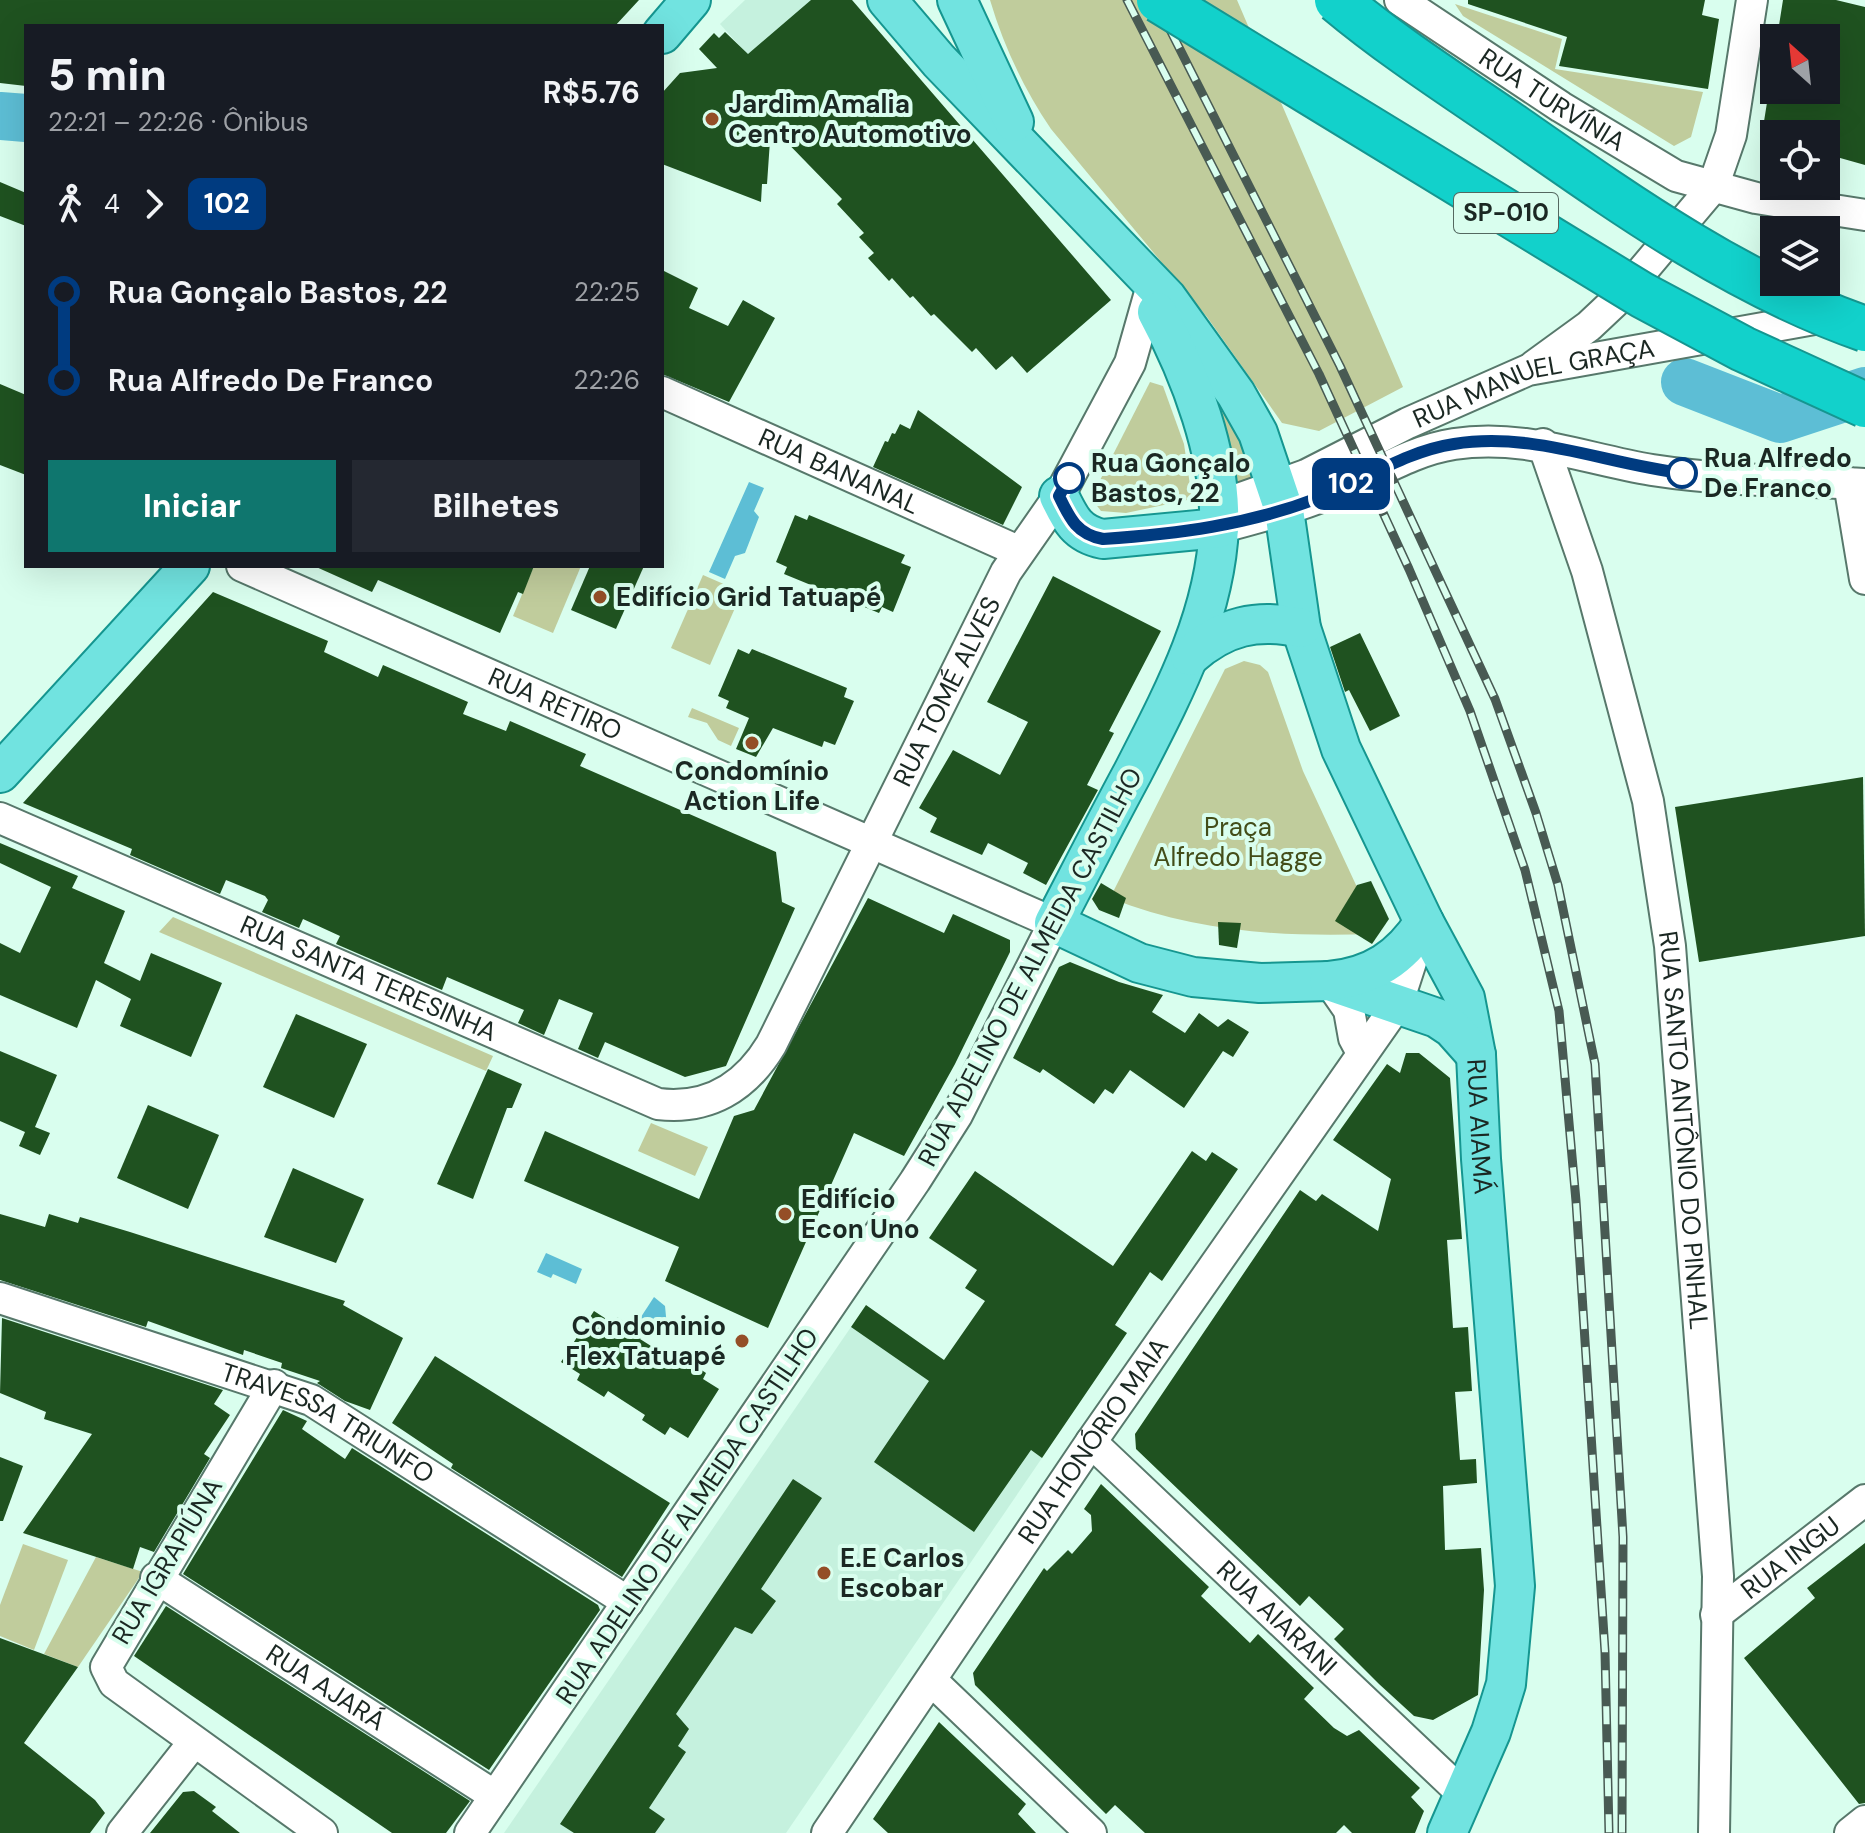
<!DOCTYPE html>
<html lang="pt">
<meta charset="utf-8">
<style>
:root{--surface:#171b24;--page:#242831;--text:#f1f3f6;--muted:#9ea1a6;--accent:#0f766e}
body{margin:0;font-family:"DM Sans",sans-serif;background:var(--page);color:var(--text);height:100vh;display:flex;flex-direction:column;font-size:30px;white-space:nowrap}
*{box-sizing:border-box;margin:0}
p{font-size:26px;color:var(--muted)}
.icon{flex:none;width:44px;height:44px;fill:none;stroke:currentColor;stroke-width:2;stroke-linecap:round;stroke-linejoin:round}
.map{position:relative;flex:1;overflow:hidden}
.panel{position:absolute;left:24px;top:24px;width:640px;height:544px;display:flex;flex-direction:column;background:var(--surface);border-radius:0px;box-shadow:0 8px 32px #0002}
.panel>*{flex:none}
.badge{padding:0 16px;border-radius:12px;font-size:28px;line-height:52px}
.needle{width:52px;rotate:333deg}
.fabs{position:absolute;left:1760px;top:24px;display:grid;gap:16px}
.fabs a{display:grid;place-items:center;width:80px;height:80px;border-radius:0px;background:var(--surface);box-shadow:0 8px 32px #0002;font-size:40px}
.map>.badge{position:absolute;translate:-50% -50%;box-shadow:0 0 0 4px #fff}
.legs{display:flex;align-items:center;gap:12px;height:88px;padding:0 24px;font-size:26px}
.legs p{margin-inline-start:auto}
.headline{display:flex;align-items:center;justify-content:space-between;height:136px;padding:0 24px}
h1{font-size:44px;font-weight:800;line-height:60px}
.button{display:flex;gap:16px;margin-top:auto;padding:16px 24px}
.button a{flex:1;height:92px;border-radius:0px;background:var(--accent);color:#fff;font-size:32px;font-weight:800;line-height:92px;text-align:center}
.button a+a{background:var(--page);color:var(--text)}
ul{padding:0 24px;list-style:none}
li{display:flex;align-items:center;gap:28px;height:88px;font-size:30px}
li i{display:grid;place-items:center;width:12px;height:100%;margin:0 10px;background:currentColor}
li i::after{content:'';width:20px;height:20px;margin:-10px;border:6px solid;border-radius:50%;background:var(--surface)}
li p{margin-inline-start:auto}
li:first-child i{background:linear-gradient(#0000 50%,currentColor 0)}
li:last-child i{background:linear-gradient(currentColor 50%,#0000 0)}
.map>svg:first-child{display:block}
</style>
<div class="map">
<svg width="1865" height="1833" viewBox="0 0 1865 1833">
<rect width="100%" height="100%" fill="#d9feee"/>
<g fill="#c5f1de">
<path d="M745,0H852L872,23L786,97L720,24Z"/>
<path d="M851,1327L1042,1458L786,1833H504Z"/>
</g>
<g fill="#c0cc9c">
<path d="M990,0H1237L1403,387L1319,431L1282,423L1207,317L1051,129C1024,89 1004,47 990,0Z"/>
<path d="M1455,4L1562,39L1555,69L1703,92L1691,137L1674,146L1463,16Z"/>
<path d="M1150,382L1163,386L1184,444L1192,499L1126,513L1101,511L1094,502L1095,490Z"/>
<path d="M1217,392L1237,434L1252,480L1235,490L1213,399Z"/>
<path d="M534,566H581L553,633L513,616Z"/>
<path d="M703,575L742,592L710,665L671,648Z"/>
<path d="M1244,661L1260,665L1268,672L1303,771L1376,928L1373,934C1280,937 1197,932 1110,898L1225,669Z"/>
<path d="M692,708L739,728L731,746L718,740L707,723L688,717Z"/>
<path d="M173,917L493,1056L486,1071L159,932Z"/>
<path d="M651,1123L708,1147L695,1176L638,1151Z"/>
<path d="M23,1544L68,1560L34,1650L0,1636V1605Z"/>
<path d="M96,1557L143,1572L78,1667L44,1654Z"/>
</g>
<g fill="#5dbed5">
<path d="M749,482L764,488L754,511L759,517L745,553L735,556L725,579L709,572Z"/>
<path d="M546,1253L582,1269L576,1284L553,1274L551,1278L537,1272Z"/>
<path d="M654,1297L665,1306L667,1327H654L639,1320Z"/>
</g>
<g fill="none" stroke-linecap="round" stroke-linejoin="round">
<g stroke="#5dbed5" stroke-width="48">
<path d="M0,116L26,118"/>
<path d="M1685,382L1780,419L1865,391"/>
</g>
</g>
<g fill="#1f5220">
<path d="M0,0H639L615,26H26V86L0,83Z"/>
<path d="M811,0H852L1111,300L1027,373L1012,356L996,370L976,348L972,352L934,314L931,316L913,296L910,298L892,278L889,281L868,258L874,253L859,237L864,233L837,204L842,199L771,126L767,184H762L761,202L662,164V93L680,73L717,68L699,49L714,33L719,38L725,32L748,54Z"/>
<path d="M1468,0H1705L1702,15L1719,19L1708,89L1559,66L1567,37L1468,4Z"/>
<path d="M1783,0H1836L1865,7V165L1826,154V134H1762L1769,90H1826V38H1777Z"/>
<path d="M0,182L26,193V226L0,216Z"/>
<path d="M662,270L698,288L689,308L728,326L743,300L775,318L729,402L662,374Z"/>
<path d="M0,384L26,395V475L0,465Z"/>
<path d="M918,410L1022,487L1003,525L873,467L885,441L888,442L892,433L895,434L900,424L910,429Z"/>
<path d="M795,515L807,520L809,515L905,555L901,563L911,567L893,612L882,607L879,613L784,574L787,567L776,562Z"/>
<path d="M314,566H534L523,594L518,592L500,633L378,580L372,592Z"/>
<path d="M590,566H644L616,629L571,610Z"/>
<path d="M1053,576L1161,631L1109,731L1114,733L1087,785L1098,790L1046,885L1023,873L1028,863L988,843L982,855L930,832L937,818L919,808L953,750L1000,775L1028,722L987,702Z"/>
<path d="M213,592L328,641L324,652L378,677L383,665L468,702L463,714L506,731L510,721L586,754L580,766L776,852L782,902L795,908L726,1066L685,1077L605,1042L598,1058L578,1049L593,1013L559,999L544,1035L518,1023L524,1010L447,977L442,990L336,944L340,936L303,919L299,928L262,912L268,900L265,896L226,880L220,894L130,855L132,849L23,803Z"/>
<path d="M1360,633L1400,716L1370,731L1349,690L1345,692L1330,647Z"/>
<path d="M738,649L749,654L752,649L847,688L844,697L854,701L835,745L824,741L822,747L773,728L756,757L736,749L749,718L726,708L729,701L718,696Z"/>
<path d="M1863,777L1865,936L1699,962L1675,807Z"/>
<path d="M0,843L78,876L72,888L125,911L104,963L140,981L151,953L222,983L191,1057L120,1026L131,999L96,980L77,1028L0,995V943L20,953L51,887L0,863Z"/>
<path d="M1371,881L1389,919L1372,944L1335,921L1357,885Z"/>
<path d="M1101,883L1126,898L1119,918L1099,910L1092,899Z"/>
<path d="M868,898L944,933L953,914L1010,940V952L955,1064L904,1156L854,1133L768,1328L665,1281L679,1247L524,1181L545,1131L699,1199L734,1116L754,1110Z"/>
<path d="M1218,922L1241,923L1237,948L1219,945Z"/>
<path d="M1070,962L1119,982L1163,995L1152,1012L1185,1033L1199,1013L1218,1027L1228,1019L1249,1032L1233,1057L1223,1051L1184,1108L1130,1070L1113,1094L1105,1089L1094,1104L1043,1069L1040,1073L1013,1058L1059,967Z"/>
<path d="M296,1014L367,1044L334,1118L263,1087Z"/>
<path d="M0,1051L57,1075L35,1127L50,1133L40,1155L19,1146L25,1132L0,1121Z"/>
<path d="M1406,1053H1419L1450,1078L1462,1239L1447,1240L1453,1328L1468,1327L1472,1391L1455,1392L1460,1460L1476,1459L1477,1483L1443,1486L1445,1550L1481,1548L1484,1590L1478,1695L1433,1720L1414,1716L1379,1684L1334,1639L1344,1629L1309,1596L1300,1606L1136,1449L1135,1434L1300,1190L1316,1201L1322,1194L1378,1231L1391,1179L1333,1140L1387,1064L1400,1073Z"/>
<path d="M488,1069L522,1084L512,1108H507L473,1199L437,1184Z"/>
<path d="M148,1105L219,1135L188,1209L117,1178Z"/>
<path d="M1192,1151L1206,1161L1212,1152L1238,1169L1162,1281L1150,1272L1115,1325L1127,1333L1042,1458L1031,1450L974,1532L874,1462L929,1381L851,1327L866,1305L944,1360L985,1301L965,1288L977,1270L929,1238L975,1171L1113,1266Z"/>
<path d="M293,1168L364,1199L336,1263L264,1237Z"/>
<path d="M0,1214L45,1227L49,1214L78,1223L80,1217L130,1232L345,1301L343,1305L403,1338L370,1410L345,1401L317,1383L320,1381L281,1368L282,1363L244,1350L243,1355L148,1321L146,1327L0,1280Z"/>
<path d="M594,1311L614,1324L617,1317L643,1333L640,1339L678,1363L682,1357L706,1373L703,1379L719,1389L688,1438L670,1427L665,1435L642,1420L645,1415L608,1391L604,1397L577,1380L580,1374L561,1362Z"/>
<path d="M2,1318L223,1390L214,1404L230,1415L204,1454L210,1458L154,1552L140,1547L133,1569L23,1533L92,1434L44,1419L46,1412L0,1393Z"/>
<path d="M435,1356L670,1503L622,1577L451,1468L453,1464L392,1423Z"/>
<path d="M283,1410L307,1421L302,1429L345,1459L352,1448L598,1605L600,1610L489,1770L183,1574Z"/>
<path d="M0,1457L23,1466L3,1521H0Z"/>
<path d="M793,1479L822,1498L761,1589L776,1601L752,1634L735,1627L676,1714L689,1729L678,1746L686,1752L649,1808L665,1819L655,1833H574L560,1824Z"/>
<path d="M1101,1484L1209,1587L1201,1596L1250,1643L1258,1634L1314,1688L1304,1699L1334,1728L1347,1736L1359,1730L1420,1788L1411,1797L1424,1811L1415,1833H1352L1344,1825L1336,1833H1145L1115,1805L1106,1814L975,1685L973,1673L1044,1568L1047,1571L1068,1550L1072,1554L1092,1531L1091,1515L1084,1509Z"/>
<path d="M1865,1543V1803L1859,1804L1744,1658L1815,1598L1807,1588Z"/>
<path d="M166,1606L470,1801L446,1833H392L134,1656Z"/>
<path d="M0,1638L78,1667L24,1743L95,1800L105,1813L90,1833H0Z"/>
<path d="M939,1722L1026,1804L1018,1814L1036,1833H888L873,1819Z"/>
<path d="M194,1791L216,1807L212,1811L240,1833H150L183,1792Z"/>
</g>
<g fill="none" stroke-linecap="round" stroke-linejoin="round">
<g stroke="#57786b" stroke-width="34">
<g id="minor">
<path id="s1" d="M1400,0L1561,107L1676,176L1756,198L1865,215"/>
<path d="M1534,366L1589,326L1622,295L1713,187L1731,135L1752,0"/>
<path id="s2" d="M662,392L1018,551"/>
<path id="s3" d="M1543,444L1587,571L1648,801L1670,946L1718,1576L1714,1833"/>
<path d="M1849,483L1865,579"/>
<path id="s4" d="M1219,506L1306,475L1408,423L1528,370L1831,316"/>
<path d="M1219,528C1261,517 1301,506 1341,489C1378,473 1414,450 1454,444C1523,433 1585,459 1652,470C1723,481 1794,481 1865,484"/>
<path id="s5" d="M242,566L1054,923L957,1115L915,1181L470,1833"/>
<path id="s6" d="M0,818L658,1104C708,1110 745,1088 771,1045L1006,572L1059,496L1130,363L1149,296"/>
<path d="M1329,981L1349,1010L1354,1038L1361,1051"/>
<path id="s7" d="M0,1298L311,1400L628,1602"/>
<path d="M274,1385L106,1667L114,1683L322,1833"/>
<path id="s8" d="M1091,1442L1464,1795"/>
<path id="s9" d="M156,1578L495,1796"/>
<path id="s10" d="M1716,1615L1865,1500"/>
<path d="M931,1680L1091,1833"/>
<path d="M122,1833L193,1743"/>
<path id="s11" d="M827,1833L1091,1442L1397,1005L1421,931"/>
<path d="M1850,1833L1865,1821"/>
</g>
</g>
<g stroke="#159690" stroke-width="42">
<g id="major">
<path id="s12" d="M887,0L939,61L1167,298L1236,394L1258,433L1284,510L1301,628L1341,749L1424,922L1465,998L1476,1055L1481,1159L1515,1586L1506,1684L1491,1732L1447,1833"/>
<path d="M957,0L1014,122"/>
<path d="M662,34L691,0"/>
<path d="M1157,312C1190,373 1222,457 1219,527C1215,616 1173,694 1133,772C1106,822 1080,873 1054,923L1139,963L1193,977L1260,983L1329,981L1437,1018L1452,1028L1476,1055"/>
<path d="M1059,496C1070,519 1077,534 1103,539L1219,528"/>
<path d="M1190,656C1224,626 1257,618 1301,628"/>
<path d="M0,773L190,566"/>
<path d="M1329,981C1372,977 1401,958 1424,922"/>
</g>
</g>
<use href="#minor" stroke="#fff" stroke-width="30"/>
<use href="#major" stroke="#71e3e0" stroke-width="38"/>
<g stroke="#485a53" stroke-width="9">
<g id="rail">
<path d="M1127,0L1319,374L1409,569L1470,711L1525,870L1559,1011L1576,1201L1605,1652L1609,1833"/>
<path d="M1155,0L1340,366L1495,699L1536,813L1558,885L1595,1064L1623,1537L1622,1833"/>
</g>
</g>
<use href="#rail" stroke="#d9feee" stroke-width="6" stroke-dasharray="18" stroke-linecap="butt"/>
<g stroke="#159690" stroke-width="48" stroke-linecap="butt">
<g id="highway-bridge">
<path d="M1159,0L1642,295L1743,349L1865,405"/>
<path d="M1337,0C1392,46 1454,86 1514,127C1623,203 1738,285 1865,329"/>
</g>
</g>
<use href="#highway-bridge" stroke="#12d1cb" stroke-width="44"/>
</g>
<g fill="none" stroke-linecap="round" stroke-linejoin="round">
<g stroke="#fff" stroke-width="18">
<path id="line-1" d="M1069,478L1059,496C1070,519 1077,534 1103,539C1177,534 1248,525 1318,498C1363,481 1406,451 1454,444C1532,431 1606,464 1682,473"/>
</g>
<use href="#line-1" stroke="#003b80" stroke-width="12"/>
</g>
<g fill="#944e27" stroke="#d9feee" stroke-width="3">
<circle cx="712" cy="119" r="8"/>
<circle cx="600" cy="597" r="8"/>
<circle cx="752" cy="743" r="8"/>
<circle cx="785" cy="1214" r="8"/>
<circle cx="742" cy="1341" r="8"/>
<circle cx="824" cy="1573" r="8"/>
</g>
<g fill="#fff" stroke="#003b80" stroke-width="4">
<circle cx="1682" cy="473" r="14"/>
<circle cx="1069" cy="478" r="14"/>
</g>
<g text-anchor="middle" stroke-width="8" stroke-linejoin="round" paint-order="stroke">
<rect fill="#d9feee" stroke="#546860" stroke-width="2" x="1454" y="193" width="104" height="40" rx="6"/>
<g font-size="24" font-weight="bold" fill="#1b2823">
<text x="1506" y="221">SP-010</text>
</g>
<g font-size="26" fill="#1b2823" stroke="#d9feee">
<text dy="9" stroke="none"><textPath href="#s1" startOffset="182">RUA TURVÍNIA</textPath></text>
<text dy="9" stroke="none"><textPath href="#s4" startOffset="340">RUA MANUEL GRAÇA</textPath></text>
<text dy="9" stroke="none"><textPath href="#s2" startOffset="194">RUA BANANAL</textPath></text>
<text dy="9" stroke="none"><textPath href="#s6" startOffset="1248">RUA TOMÉ ALVES</textPath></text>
<text dy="9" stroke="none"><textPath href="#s5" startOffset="342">RUA RETIRO</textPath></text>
<text transform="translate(1030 967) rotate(-62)" y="9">RUA ADELINO DE ALMEIDA CASTILHO</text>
<text dy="9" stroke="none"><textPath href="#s6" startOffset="402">RUA SANTA TERESINHA</textPath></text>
<text dy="9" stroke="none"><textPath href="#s12" startOffset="1308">RUA AIAMÁ</textPath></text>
<text dy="9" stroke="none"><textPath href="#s3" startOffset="704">RUA SANTO ANTÔNIO DO PINHAL</textPath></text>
<text dy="9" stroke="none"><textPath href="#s7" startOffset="352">TRAVESSA TRIUNFO</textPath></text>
<text dy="9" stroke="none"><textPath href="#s11" startOffset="474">RUA HONÓRIO MAIA</textPath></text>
<text transform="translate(687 1516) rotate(-56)" y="9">RUA ADELINO DE ALMEIDA CASTILHO</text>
<text dy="9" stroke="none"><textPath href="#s10" startOffset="94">RUA INGU</textPath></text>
<text transform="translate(167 1561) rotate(-59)" y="9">RUA IGRAPIÚNA</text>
<text dy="9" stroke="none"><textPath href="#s8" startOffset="256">RUA AIARANI</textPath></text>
<text dy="9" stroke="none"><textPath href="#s9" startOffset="202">RUA AJARÁ</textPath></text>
</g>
<g font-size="26" font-weight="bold" fill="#1b2823" stroke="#d9feee" text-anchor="start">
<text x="728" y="113">Jardim Amalia<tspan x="728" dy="30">Centro Automotivo</tspan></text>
<text x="616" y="606">Edifício Grid Tatuapé</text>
<text x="752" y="780" text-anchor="middle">Condomínio<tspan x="752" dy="30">Action Life</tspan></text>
<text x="801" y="1208">Edifício<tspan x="801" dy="30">Econ Uno</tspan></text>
<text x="726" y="1335" text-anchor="end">Condominio<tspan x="726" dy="30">Flex Tatuapé</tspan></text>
<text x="840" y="1567">E.E Carlos<tspan x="840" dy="30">Escobar</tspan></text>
</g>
<g font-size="26" font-weight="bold" fill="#1b2823" stroke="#d9feee" text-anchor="start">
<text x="1704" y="467">Rua Alfredo<tspan x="1704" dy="30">De Franco</tspan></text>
<text x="1091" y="472">Rua Gonçalo<tspan x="1091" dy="30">Bastos, 22</tspan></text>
</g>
<g font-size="26" fill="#434d19" stroke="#d9feee">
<text x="1238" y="836">Praça<tspan x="1238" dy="30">Alfredo Hagge</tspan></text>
</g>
</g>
</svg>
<div class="fabs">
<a><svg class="needle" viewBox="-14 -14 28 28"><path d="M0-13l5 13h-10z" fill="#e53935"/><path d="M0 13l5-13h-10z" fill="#9ea1a6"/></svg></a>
<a><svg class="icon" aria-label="locate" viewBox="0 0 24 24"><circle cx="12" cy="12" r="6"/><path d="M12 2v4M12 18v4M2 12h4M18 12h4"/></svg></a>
<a><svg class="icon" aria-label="layers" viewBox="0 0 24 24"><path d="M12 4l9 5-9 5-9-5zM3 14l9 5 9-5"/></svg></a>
</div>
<b class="badge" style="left:1351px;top:484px;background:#003b80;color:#fff">102</b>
<section class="panel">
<div class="headline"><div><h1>5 min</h1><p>22:21 – 22:26 · Ônibus</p></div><b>R$5.76</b></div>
<div class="legs"><svg class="icon" aria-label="walk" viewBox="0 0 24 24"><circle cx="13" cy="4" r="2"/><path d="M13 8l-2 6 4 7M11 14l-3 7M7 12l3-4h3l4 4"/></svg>4<svg class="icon" aria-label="forward" viewBox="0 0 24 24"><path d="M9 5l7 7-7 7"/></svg><b class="badge" style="background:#003b80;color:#fff">102</b></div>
<ul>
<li><i style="color:#003b80"></i><b>Rua Gonçalo Bastos, 22</b><p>22:25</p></li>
<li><i style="color:#003b80"></i><b>Rua Alfredo De Franco</b><p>22:26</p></li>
</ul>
<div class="button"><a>Iniciar</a><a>Bilhetes</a></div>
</section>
</div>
